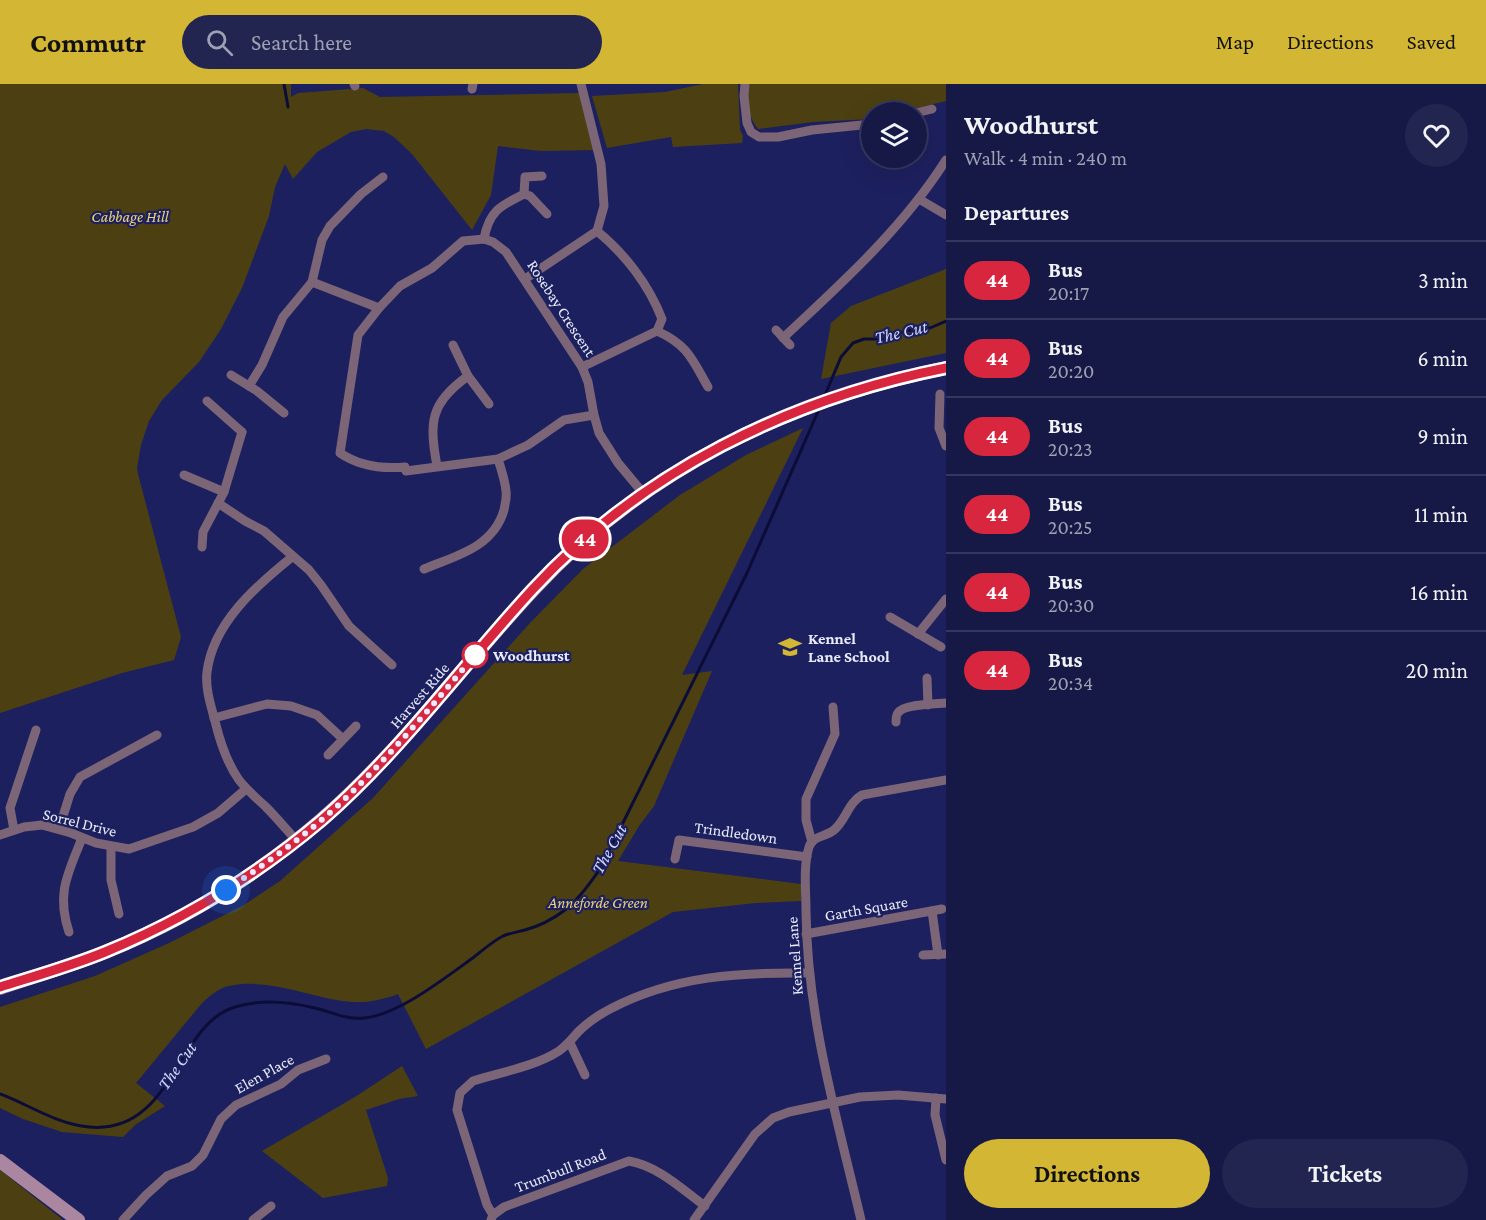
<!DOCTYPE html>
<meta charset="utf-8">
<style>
:root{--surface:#161846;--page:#232551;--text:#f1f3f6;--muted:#9ea0b3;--line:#35375f;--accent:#d4b635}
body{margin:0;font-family:"Crimson Pro",serif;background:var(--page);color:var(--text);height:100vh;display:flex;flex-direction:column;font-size:22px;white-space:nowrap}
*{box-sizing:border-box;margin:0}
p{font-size:20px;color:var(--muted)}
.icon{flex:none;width:33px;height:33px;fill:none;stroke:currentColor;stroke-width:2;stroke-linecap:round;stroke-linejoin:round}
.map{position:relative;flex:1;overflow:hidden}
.panel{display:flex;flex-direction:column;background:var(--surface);width:540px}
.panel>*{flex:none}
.badge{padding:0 12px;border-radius:20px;font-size:21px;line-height:39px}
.buttons{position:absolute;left:861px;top:18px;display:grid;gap:12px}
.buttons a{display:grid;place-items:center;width:66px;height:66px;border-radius:50%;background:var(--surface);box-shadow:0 6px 24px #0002,0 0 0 2px var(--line);font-size:30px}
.you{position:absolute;width:30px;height:30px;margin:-15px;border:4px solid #fff;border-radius:50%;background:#1a73e8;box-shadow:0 0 0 9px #1a73e833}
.map>.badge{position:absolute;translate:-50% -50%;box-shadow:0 0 0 3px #fff}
h2{padding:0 18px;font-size:22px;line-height:54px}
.round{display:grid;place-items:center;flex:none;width:63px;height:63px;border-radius:32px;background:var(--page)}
.summary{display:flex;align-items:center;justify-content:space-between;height:102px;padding:0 18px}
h1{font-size:28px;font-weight:700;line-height:45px}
.primary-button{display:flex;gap:12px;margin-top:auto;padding:12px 18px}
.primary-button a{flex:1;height:69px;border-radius:36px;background:var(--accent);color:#111;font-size:24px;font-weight:700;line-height:69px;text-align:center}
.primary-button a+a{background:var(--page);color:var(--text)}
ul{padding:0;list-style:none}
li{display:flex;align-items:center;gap:18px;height:78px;padding:0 18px;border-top:2px solid var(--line)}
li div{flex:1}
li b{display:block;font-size:22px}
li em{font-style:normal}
li .badge{min-width:66px;font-weight:700;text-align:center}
header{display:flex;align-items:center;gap:36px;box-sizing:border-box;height:84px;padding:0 30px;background:var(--accent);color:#111}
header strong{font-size:28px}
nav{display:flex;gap:33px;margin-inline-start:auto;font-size:21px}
.search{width:420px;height:54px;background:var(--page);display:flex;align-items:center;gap:15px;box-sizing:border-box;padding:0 21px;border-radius:33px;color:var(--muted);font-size:22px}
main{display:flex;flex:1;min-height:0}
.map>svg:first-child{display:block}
</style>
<header>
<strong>Commutr</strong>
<div class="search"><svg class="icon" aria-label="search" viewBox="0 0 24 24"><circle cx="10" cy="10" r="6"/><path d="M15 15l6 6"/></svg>Search here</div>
<nav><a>Map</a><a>Directions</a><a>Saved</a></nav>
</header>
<main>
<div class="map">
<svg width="946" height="1136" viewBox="0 0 946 1136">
<rect width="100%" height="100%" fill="#1d205e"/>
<g fill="#4c4012">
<path d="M0,0H291V13L298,9L363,4L380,13L579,9L594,66L541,67L498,62L491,111L472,146L412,70L394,53L384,47L366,45L351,48L317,68L293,95L285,80L275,103L269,132L242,204L221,245L199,278L162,316L149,337L141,361L137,384L138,390L181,553L174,576L122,589L0,629Z"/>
<path d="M703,0H738L740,46L743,52L742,59L673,63L671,53L607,64L592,12L665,8Z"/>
<path d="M748,0H946V17L901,28H872L871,35L813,38L758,45C747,32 748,17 748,0Z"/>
<path d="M946,185V269L821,295L831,239L851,222Z"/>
<path d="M803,344L682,591L712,587L654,722L639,742L618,777L801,800V817L756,819L673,828L426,965L398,910C384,915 369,919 353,918C312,915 271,893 229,902C218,904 210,912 202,919L136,999L165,1022L135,1041L123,1053L62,1048L23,1035L0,1024V923L95,892L169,859L244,821L280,797L373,714L530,539L583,485L680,411L746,371Z"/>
<path d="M402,982L418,1012L399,1015L366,1026L388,1094L387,1102L323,1114L262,1067L355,1013Z"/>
<path d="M0,1086L63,1136H0Z"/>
</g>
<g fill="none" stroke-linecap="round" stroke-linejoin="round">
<g stroke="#0c0c39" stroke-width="3">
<path d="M284,0L288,23"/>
<path d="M825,311L841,273L853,259L864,255H887L905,247L930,244L946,237"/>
<path d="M0,1010C30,1021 56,1040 89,1043C173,1051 176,940 235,923C260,915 290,918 315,924C332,928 346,936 364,934C398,931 445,894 474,873C483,866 493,857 503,852C510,849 518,848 525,846C540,842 553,835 565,826C579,815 590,799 600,785L747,489L820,323"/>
</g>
<g stroke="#7c6576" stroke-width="9">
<path d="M354,0L355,2"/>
<path d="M745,0L744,12L747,39L751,48L759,53H778L812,46L872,40"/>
<path d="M472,5L473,0"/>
<path d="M916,29L932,25"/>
<path d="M524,110L525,93L542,92"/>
<path d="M524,110L530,112L547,130"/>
<path d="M919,115L946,131"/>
<path d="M484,155C489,127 500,122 524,110"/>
<path d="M525,195L597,147L604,122L601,80L581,0"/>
<path d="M312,198L322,156L330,142L361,110L383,93"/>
<path d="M776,246L790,261"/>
<path d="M657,247C688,261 692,275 708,303"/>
<path d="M783,254C842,199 903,144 946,76"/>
<path d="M453,261L468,292L489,320"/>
<path d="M582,283L657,247L662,235C649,201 625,170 597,147"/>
<path d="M231,291L257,307L284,329"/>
<path d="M249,302L262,281L283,233L312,198L379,224"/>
<path d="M940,310L939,344L946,362"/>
<path d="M207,317L242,348"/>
<path d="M594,331L564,336L528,361L498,375L406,387L405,383C383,385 359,382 340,369L358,251L379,224L400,202L432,184L463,157L484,155L493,158L506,168L582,283L588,298L594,331L599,349L618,379L643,409"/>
<path d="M437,382C429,338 430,319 468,292"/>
<path d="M184,391L224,408"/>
<path d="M218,419L245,437L264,447L309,486L321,501L349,542L392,581"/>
<path d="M202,463L203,448L224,408L242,348"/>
<path d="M292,473C256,502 213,539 207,588C205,604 211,622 215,637C220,658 227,679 239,696C247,706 256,714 265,722C276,733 286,745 296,756"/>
<path d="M424,485C455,472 493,464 504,426C505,420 507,414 506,407C505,396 501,385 498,375"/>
<path d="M890,533L941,563"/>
<path d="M918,550L946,515"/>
<path d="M927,594L928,621"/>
<path d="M214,634L267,620L291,622L317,631L343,655"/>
<path d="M896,638C896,636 896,630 898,629C903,620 936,620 946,619"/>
<path d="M328,671L356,642"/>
<path d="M59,745L70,710L80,693L157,651"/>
<path d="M14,746L10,724L36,646"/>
<path d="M0,751L24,743L42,741L71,749L96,759L129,765L193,743L218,729L246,705"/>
<path d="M812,758L806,736V715L835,650L833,623"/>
<path d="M111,763V796L119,830"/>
<path d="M675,775L679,756L807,773"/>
<path d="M932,827L938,871"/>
<path d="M69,848C56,809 68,790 82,754"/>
<path d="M806,850L942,825"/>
<path d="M923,871L946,870"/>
<path d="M570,959L585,991"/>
<path d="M936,1014L935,1031L946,1076"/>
<path d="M493,1131L487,1121L457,1026L460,1009L473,997C501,988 534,983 559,967C567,961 572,955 578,948C588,938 600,930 612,924C674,892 740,888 809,889"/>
<path d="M123,1136L146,1111L167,1092L192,1082L203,1071L221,1035L236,1021L281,1000L298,986L326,975"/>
<path d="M253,1136L271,1122"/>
<path d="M491,1136L493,1131L504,1123L629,1077C658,1082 682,1105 705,1122"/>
<path d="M694,1136L755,1050L773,1034L789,1028L860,1013L898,1011L946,1015"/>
<path d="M861,1136C837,1034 807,933 806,827C806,807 803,783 809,763C813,751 826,753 834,746C846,736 848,719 862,711L946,696"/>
</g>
<g stroke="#aa86a1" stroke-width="14">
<path d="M0,904C35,892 70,882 105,868C183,837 257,791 321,736C401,667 462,582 534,505C642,388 790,314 946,284"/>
<path d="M0,1077L78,1136"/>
</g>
</g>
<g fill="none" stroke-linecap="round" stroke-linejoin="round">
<g stroke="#fff" stroke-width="14">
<path id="line" d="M0,903C35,892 71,882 105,868C183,836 257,791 322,736C401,667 462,582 533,505C642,387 790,315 946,284"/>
</g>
<use href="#line" stroke="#d7263d" stroke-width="9"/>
<path stroke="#e8ecfc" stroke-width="6" stroke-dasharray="0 10.8" d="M226,806C269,778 312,747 349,711C396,665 438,615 480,565L475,571"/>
</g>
<defs>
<g id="school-bare" transform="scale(1.8)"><path d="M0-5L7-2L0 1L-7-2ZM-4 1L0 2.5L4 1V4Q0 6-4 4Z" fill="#d4b635" stroke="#1d205e" stroke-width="2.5" paint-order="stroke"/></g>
</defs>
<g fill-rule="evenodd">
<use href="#school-bare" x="790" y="563"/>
</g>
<circle fill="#fff" stroke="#d7263d" stroke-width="3" cx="475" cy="571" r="12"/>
<g text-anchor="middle" stroke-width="4.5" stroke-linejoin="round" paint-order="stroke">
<g font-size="16" font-style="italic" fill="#ead278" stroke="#1d205e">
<text x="130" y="138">Cabbage Hill</text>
<text x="598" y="824">Anneforde Green</text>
</g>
<g font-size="16" fill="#e8ecfc" stroke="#1d205e">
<text transform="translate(562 224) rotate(57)" y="6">Rosebay Crescent</text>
<text transform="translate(419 611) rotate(-49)" y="6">Harvest Ride</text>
<text transform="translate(80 738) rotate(14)" y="6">Sorrel Drive</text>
<text transform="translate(736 748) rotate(8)" y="6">Trindledown</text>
<text transform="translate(866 824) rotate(-10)" y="6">Garth Square</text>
<text transform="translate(794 872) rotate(-94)" y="6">Kennel Lane</text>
<text transform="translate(264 989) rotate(-29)" y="6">Elen Place</text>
<text transform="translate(560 1086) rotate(-21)" y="6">Trumbull Road</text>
</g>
<g font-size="16" font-weight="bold" fill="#e8ecfc" stroke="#1d205e" text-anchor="start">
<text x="808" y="560">Kennel<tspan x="808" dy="18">Lane School</tspan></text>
</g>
<g font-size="16" font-weight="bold" fill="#e8ecfc" stroke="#1d205e" text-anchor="start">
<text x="493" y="577">Woodhurst</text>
</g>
<g font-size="18" font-style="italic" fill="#d2d9fa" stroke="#1d205e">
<text transform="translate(901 248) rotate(-13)" y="6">The Cut</text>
<text transform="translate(609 765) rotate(-61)" y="6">The Cut</text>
<text transform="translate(177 982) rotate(-55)" y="6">The Cut</text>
</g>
</g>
</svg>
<div class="buttons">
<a><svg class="icon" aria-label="layers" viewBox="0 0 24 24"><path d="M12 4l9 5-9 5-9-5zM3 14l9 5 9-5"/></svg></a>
</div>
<div class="you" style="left:226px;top:806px"></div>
<b class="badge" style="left:585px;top:455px;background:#d7263d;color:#fff">44</b>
</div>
<section class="panel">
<div class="summary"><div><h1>Woodhurst</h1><p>Walk · 4 min · 240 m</p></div><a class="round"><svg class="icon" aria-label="heart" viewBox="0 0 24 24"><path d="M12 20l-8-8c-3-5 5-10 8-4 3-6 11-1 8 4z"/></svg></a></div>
<h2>Departures</h2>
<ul>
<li><span class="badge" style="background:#d7263d;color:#fff">44</span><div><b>Bus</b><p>20:17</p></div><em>3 min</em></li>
<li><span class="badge" style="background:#d7263d;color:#fff">44</span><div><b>Bus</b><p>20:20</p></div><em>6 min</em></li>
<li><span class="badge" style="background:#d7263d;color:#fff">44</span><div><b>Bus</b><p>20:23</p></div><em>9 min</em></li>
<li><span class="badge" style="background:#d7263d;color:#fff">44</span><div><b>Bus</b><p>20:25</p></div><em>11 min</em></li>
<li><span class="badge" style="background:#d7263d;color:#fff">44</span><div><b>Bus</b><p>20:30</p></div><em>16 min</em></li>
<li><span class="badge" style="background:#d7263d;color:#fff">44</span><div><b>Bus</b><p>20:34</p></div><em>20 min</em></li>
</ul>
<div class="primary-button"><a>Directions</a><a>Tickets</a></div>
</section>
</main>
